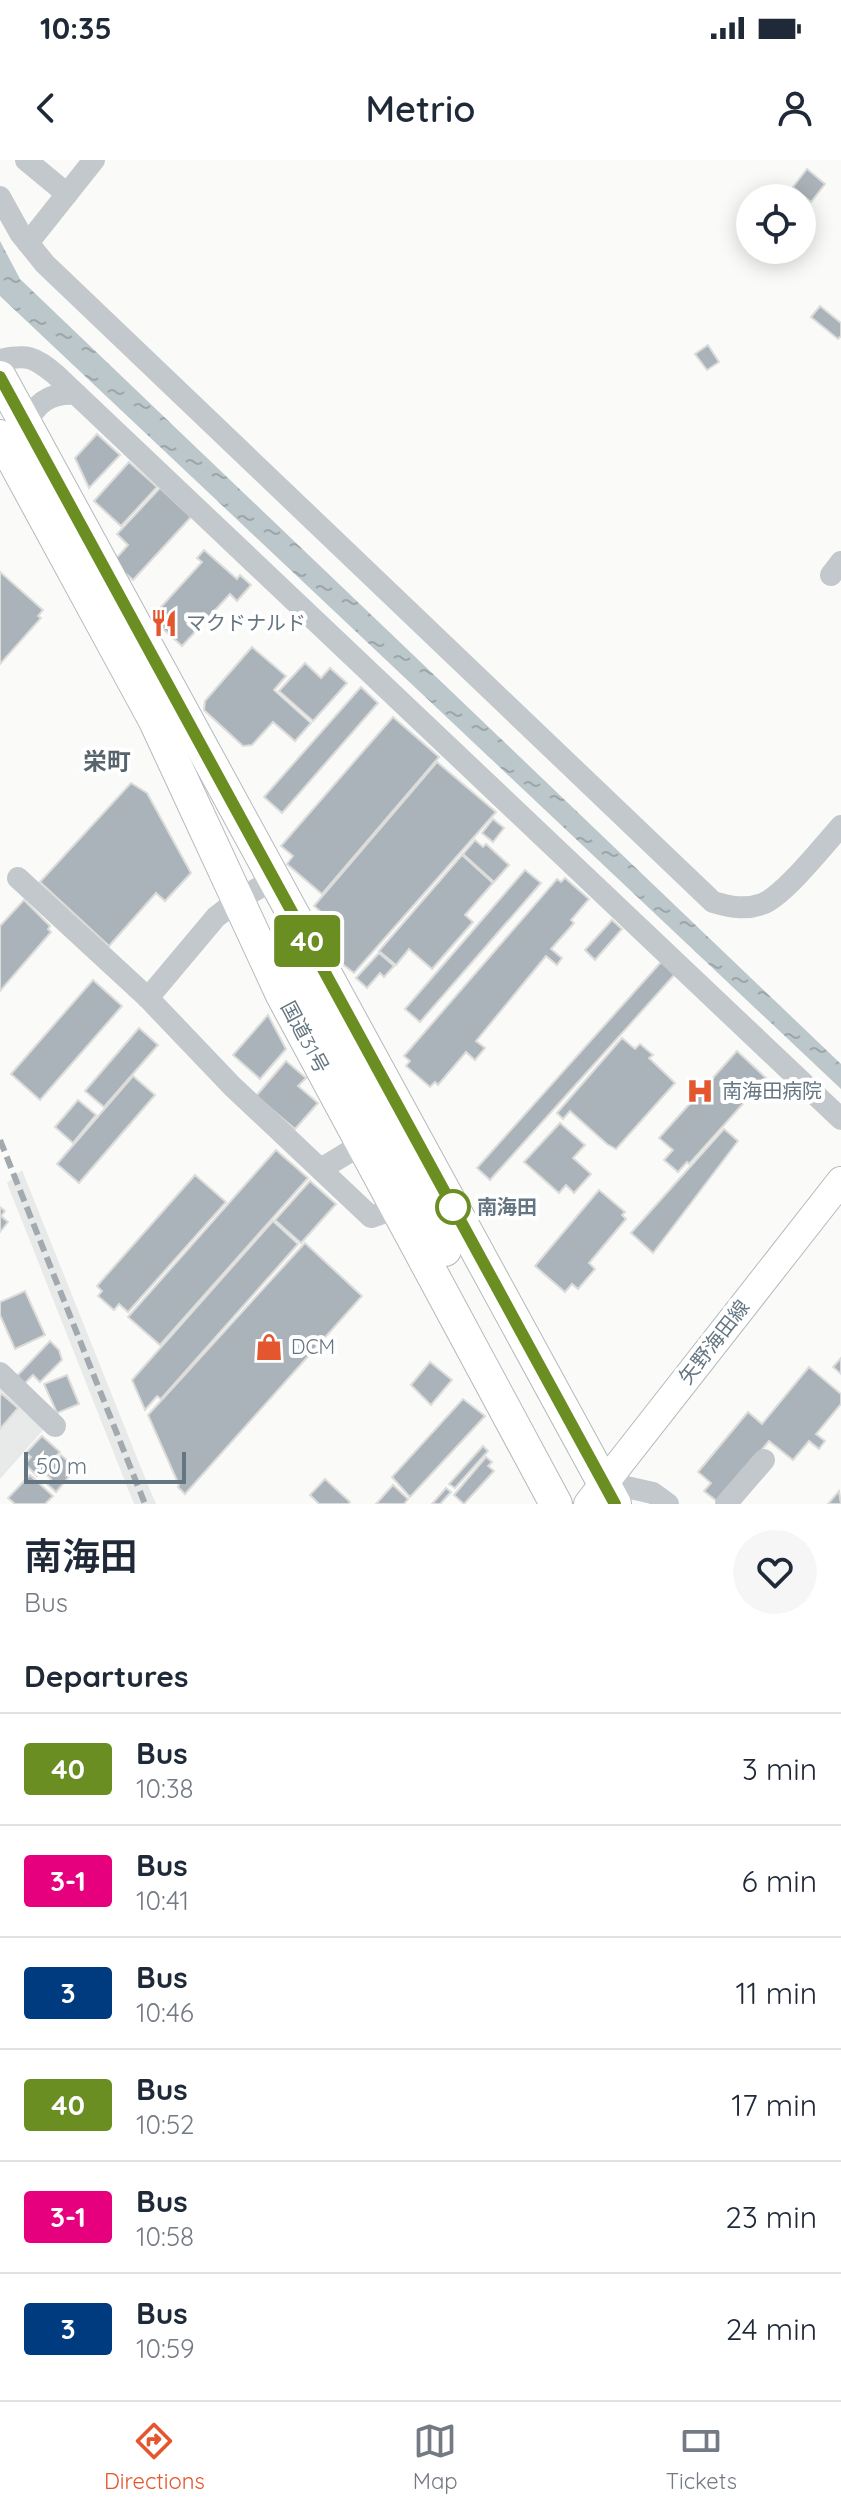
<!DOCTYPE html>
<meta charset="utf-8">
<style>
:root{--surface:#fff;--page:#f6f6f7;--text:#1f2937;--muted:#747a83;--line:#e0e1e3;--accent:#e4572e}
body{margin:0;font-family:Quicksand,"Noto Sans JP",sans-serif;background:var(--page);color:var(--text);height:100vh;display:flex;flex-direction:column;font-size:30px;white-space:nowrap}
*{box-sizing:border-box;margin:0}
p{font-size:26px;color:var(--muted)}
.icon{flex:none;width:44px;height:44px;fill:none;stroke:currentColor;stroke-width:2;stroke-linecap:round;stroke-linejoin:round}
.map{position:relative;height:1344px;overflow:hidden}
.details{display:flex;flex-direction:column;background:var(--surface);flex:1}
.details>*{flex:none}
.badge{padding:0 16px;border-radius:6px;font-size:28px;line-height:52px}
.buttons{position:absolute;left:736px;top:24px;display:grid;gap:16px}
.buttons a{display:grid;place-items:center;width:80px;height:80px;border-radius:50%;background:var(--surface);box-shadow:0 4px 20px #0003;font-size:40px}
.scale{position:absolute;left:24px;bottom:20px;width:162px;box-sizing:border-box;padding-left:8px;border:4px solid #657683;border-top:0;font-size:22px;line-height:28px;white-space:nowrap;color:#657683;-webkit-text-stroke:6px #fff;paint-order:stroke}
.map>.badge{position:absolute;translate:-50% -50%;box-shadow:0 0 0 4px #fff}
h2{padding:0 24px;font-size:30px;line-height:72px}
.round{display:grid;place-items:center;flex:none;width:84px;height:84px;border-radius:42px;background:var(--page)}
.summary{display:flex;align-items:center;justify-content:space-between;height:136px;padding:0 24px}
h1{font-size:38px;font-weight:600;line-height:60px}
ul{padding:0;list-style:none}
li{display:flex;align-items:center;gap:24px;height:112px;padding:0 24px;border-top:2px solid var(--line)}
li div{flex:1}
li b{display:block;font-size:30px}
li em{font-style:normal}
li .badge{min-width:88px;font-weight:700;text-align:center}
.status{display:flex;justify-content:space-between;align-items:center;height:56px;padding:0 40px;background:var(--surface);direction:ltr}
.status svg{height:22px;fill:currentColor}
header{display:flex;justify-content:space-between;align-items:center;height:104px;padding:0 24px;background:var(--surface);font-size:36px;font-weight:600}
.dock{display:flex;justify-content:space-around;align-items:center;height:112px;border-top:2px solid var(--line);background:var(--surface);font-size:22px;color:var(--muted)}
.dock a{display:grid;justify-items:center;gap:4px}
.dock .active{color:var(--accent)}
.map>svg:first-child{display:block}
</style>
<div class="status"><b>10:35</b><svg viewBox="0 0 49 12"><path d="M0 12V9h3v3zM5 12V6h3v6zM10 12V3h3v9zM15 12V0h3v12zM26 1h20v11H26zM47 4h2v5h-2z"/></svg></div>
<header><svg class="icon" aria-label="back" viewBox="0 0 24 24"><path d="M15 5l-7 7 7 7"/></svg>Metrio<svg class="icon" aria-label="person" viewBox="0 0 24 24"><circle cx="12" cy="8" r="4"/><path d="M4 21q1-7 8-7t8 7"/></svg></header>
<div class="map">
<svg width="841" height="1344" viewBox="0 0 841 1344">
<defs>
<pattern id="water-ripples" width="26" height="14" patternUnits="userSpaceOnUse" patternTransform="scale(2)"><rect width="26" height="14" fill="#bbc7cb"/><path d="M2 4q2-2 4 0t4 0M15 11q2-2 4 0t4 0" fill="none" stroke="#9ca6aa"/></pattern>
</defs>
<rect width="100%" height="100%" fill="#fafaf8"/>
<g fill="#e8e9e9">
<path d="M22,1010L139,1303L156,1344H134L7,1023Z"/>
<path d="M0,1225L44,1269L0,1319Z"/>
</g>
<path fill="url(#water-ripples)" d="M0,81L20,119L841,904V929L0,136Z"/>
<g fill="#aab3b9" stroke="#dcdcda" stroke-width="2">
<path d="M807,9L825,24L811,42L793,27Z"/>
<path d="M820,146L841,163V176L838,179L811,157Z"/>
<path d="M708,185L719,202L707,210L695,194Z"/>
<path d="M97,274L120,295L89,328L75,298Z"/>
<path d="M129,302L157,327L121,366L94,341Z"/>
<path d="M160,328L191,357L133,420L113,402L128,385L117,374Z"/>
<path d="M204,390L237,419L240,415L251,425L237,441L230,434L182,486L151,458L202,402L197,398Z"/>
<path d="M0,412L43,450L38,456L41,458L0,504Z"/>
<path d="M252,487L286,516L274,530L311,563L295,581L273,562L252,585L243,586L204,550L205,541Z"/>
<path d="M305,503L321,518L330,508L347,523L313,561L279,531Z"/>
<path d="M361,527L378,543L282,653L264,637Z"/>
<path d="M393,557L439,597L322,734L287,704L293,696L281,686Z"/>
<path d="M437,602L496,652L354,813L340,802L329,779L339,767L314,746Z"/>
<path d="M131,623L147,633L191,713L165,741L156,733L109,786L40,722Z"/>
<path d="M493,659L504,668L493,682L482,673Z"/>
<path d="M475,680L483,687L486,684L509,705L494,722L463,694Z"/>
<path d="M462,695L493,723L465,755L473,762L432,809L409,789L396,805L379,791Z"/>
<path d="M525,710L541,723L420,862L405,849Z"/>
<path d="M565,718L589,739L571,760L574,763L551,789L562,798L557,805L546,796L476,881L485,888L475,900L466,892L438,925L435,922L430,927L406,906L410,901L404,896L557,719L561,722Z"/>
<path d="M24,740L50,766L48,769L51,772L0,831V766Z"/>
<path d="M612,760L622,769L595,800L585,790Z"/>
<path d="M379,793L394,806L384,817L380,813L367,828L356,818Z"/>
<path d="M662,801L676,813L490,1020L477,1008Z"/>
<path d="M93,820L122,846L40,940L11,914Z"/>
<path d="M268,855L286,889L260,919L233,895Z"/>
<path d="M139,868L158,885L104,947L85,931Z"/>
<path d="M622,878L635,889L640,884L653,895L649,898L675,923L616,989L607,984L570,951L563,959L557,953Z"/>
<path d="M737,891L766,918L689,1004L687,1002L678,1012L664,1000L673,990L659,978Z"/>
<path d="M286,901L306,918L298,926L318,943L295,969L256,936Z"/>
<path d="M133,916L155,935L79,1023L57,1004Z"/>
<path d="M78,940L96,955L73,983L55,967Z"/>
<path d="M560,963L585,985L573,998L591,1014L574,1033L566,1025L559,1033L524,1002Z"/>
<path d="M724,969L738,981L653,1093L631,1073Z"/>
<path d="M276,990L308,1018L160,1185L128,1157Z"/>
<path d="M195,1015L226,1042L128,1152L119,1144L114,1150L98,1136L102,1131L97,1126Z"/>
<path d="M310,1021L336,1044L301,1083L275,1060Z"/>
<path d="M599,1030L625,1052L622,1055L626,1059L589,1103L595,1109L578,1129L572,1124L565,1132L535,1106Z"/>
<path d="M0,1047L5,1051L1,1056L8,1062L0,1072Z"/>
<path d="M273,1061L298,1084L161,1239L157,1236L145,1250L132,1220Z"/>
<path d="M305,1083L362,1136L185,1334L178,1327L179,1325L148,1255Z"/>
<path d="M25,1131L45,1175L15,1189L0,1155V1142Z"/>
<path d="M50,1181L59,1190L62,1200L40,1222L33,1215L24,1224L16,1217Z"/>
<path d="M841,1198V1214L833,1207Z"/>
<path d="M430,1202L452,1220L431,1245L411,1225Z"/>
<path d="M809,1207L841,1234V1244L816,1274L825,1281L819,1289L809,1281L793,1300L769,1281L718,1342L704,1331L711,1323L698,1312L748,1252L762,1264Z"/>
<path d="M67,1215L79,1244L57,1253L44,1224Z"/>
<path d="M2,1234L18,1248L0,1269V1236Z"/>
<path d="M463,1239L485,1256L410,1337L392,1317Z"/>
<path d="M42,1276L60,1292L37,1316L25,1304L31,1297L26,1293Z"/>
<path d="M483,1286L488,1291L455,1328L449,1324Z"/>
<path d="M61,1295L72,1305L69,1309L73,1312L56,1332L47,1324L51,1319L45,1313Z"/>
<path d="M486,1297L492,1302L488,1306L494,1311L464,1344L454,1335Z"/>
<path d="M30,1315L53,1336L45,1344H15L8,1338Z"/>
<path d="M325,1319L350,1342L348,1344H319L310,1335Z"/>
<path d="M393,1325L408,1339L404,1344H376Z"/>
<path d="M446,1328L451,1332L440,1344H432Z"/>
<path d="M839,1331L841,1344H828Z"/>
</g>
<g fill="none" stroke-linecap="round" stroke-linejoin="round">
<g stroke="#b5babe" stroke-width="30">
<path id="major" d="M588,1344L841,1021"/>
</g>
<g stroke="#b4b9bd" stroke-width="34">
<g id="highway">
<path d="M0,217L615,1344"/>
<path d="M0,276L155,561L282,835L556,1344"/>
<path d="M288,800L445,1090"/>
</g>
</g>
<g stroke="#c3c8cc" stroke-width="22">
<path d="M26,0L67,34"/>
<path d="M0,37L20,73L45,104L713,742C730,747 745,750 762,744C783,737 824,685 841,666"/>
<path d="M28,83L94,0"/>
<path d="M0,200C28,194 34,197 55,214L841,959"/>
<path d="M26,266C35,243 51,232 76,234"/>
<path d="M831,415L841,402"/>
<path d="M18,718L148,838L232,926L371,1057L397,1048"/>
<path d="M148,838L216,757L238,740L274,719"/>
<path d="M321,1009L362,984"/>
<path d="M0,1213L55,1266"/>
<path d="M604,1322L653,1333L668,1344"/>
<path d="M726,1344L764,1300"/>
</g>
<use href="#major" stroke="#fff" stroke-width="28"/>
<use href="#highway" stroke="#fff" stroke-width="32"/>
<path stroke="#a2aab0" stroke-width="6" stroke-dasharray="12 6" stroke-linecap="butt" d="M0,980L145,1344"/>
</g>
<g fill="none" stroke-linecap="round" stroke-linejoin="round">
<g stroke="#fff" stroke-width="18">
<path id="line" d="M0,217L615,1344"/>
</g>
<use href="#line" stroke="#6b8e23" stroke-width="12"/>
</g>
<defs>
<g id="restaurant-bare" transform="scale(2.16)"><path d="M-5-6h1v4h1v-4h1v4h1v-4h1v5L-1.5 .5V6h-2V.5L-5-1ZM5-6V6H3V1.5H1.5Q1.5-4 5-6Z" fill="#e4572e" stroke="#fff" stroke-width="2.5" paint-order="stroke"/></g>
<g id="hospital-bare" transform="scale(2.16)"><path d="M-5-5h3v3.5h4V-5h3V5h-3V1.5h-4V5h-3Z" fill="#e4572e" stroke="#fff" stroke-width="2.5" paint-order="stroke"/></g>
<g id="shop-bare" transform="scale(2.16)"><path d="M-5-2.5h2.3a2.7 3.5 0 0 1 5.4 0H5L5.5 6h-11ZM-1.5-2.5h3a1.5 2.3 0 0 0-3 0Z" fill="#e4572e" stroke="#fff" stroke-width="2.5" paint-order="stroke"/></g>
</defs>
<g fill-rule="evenodd">
<use href="#restaurant-bare" x="164" y="463"/>
<use href="#hospital-bare" x="700" y="931"/>
<use href="#shop-bare" x="269" y="1187"/>
</g>
<circle fill="#fff" stroke="#6b8e23" stroke-width="4" cx="453" cy="1047" r="16"/>
<g text-anchor="middle" stroke-width="8" stroke-linejoin="round" paint-order="stroke">
<g font-size="20" fill="#657683" stroke="#fff" text-anchor="start">
<text x="186" y="470">マクドナルド</text>
<text x="722" y="938">南海田病院</text>
<text x="291" y="1194">DCM</text>
</g>
<g font-size="20" fill="#657683" stroke="#fff">
<text transform="translate(305 877) rotate(62)" y="7">国道31号</text>
<text transform="translate(714 1182) rotate(-52)" y="7">矢野海田線</text>
</g>
<g font-size="20" font-weight="bold" fill="#657683" stroke="#fff" text-anchor="start">
<text x="477" y="1054">南海田</text>
</g>
<g font-size="24" font-weight="bold" fill="#57646e" stroke="#fff">
<text x="107" y="610">栄町</text>
</g>
</g>
</svg>
<div class="buttons">
<a><svg class="icon" aria-label="locate" viewBox="0 0 24 24"><circle cx="12" cy="12" r="6"/><path d="M12 2v4M12 18v4M2 12h4M18 12h4"/></svg></a>
</div>
<div class="scale">50 m</div>
<b class="badge" style="left:307px;top:781px;background:#6b8e23;color:#fff">40</b>
</div>
<section class="details">
<div class="summary"><div><h1>南海田</h1><p>Bus</p></div><a class="round"><svg class="icon" aria-label="heart" viewBox="0 0 24 24"><path d="M12 20l-8-8c-3-5 5-10 8-4 3-6 11-1 8 4z"/></svg></a></div>
<h2>Departures</h2>
<ul>
<li><span class="badge" style="background:#6b8e23;color:#fff">40</span><div><b>Bus</b><p>10:38</p></div><em>3 min</em></li>
<li><span class="badge" style="background:#e6007e;color:#fff">3-1</span><div><b>Bus</b><p>10:41</p></div><em>6 min</em></li>
<li><span class="badge" style="background:#003b80;color:#fff">3</span><div><b>Bus</b><p>10:46</p></div><em>11 min</em></li>
<li><span class="badge" style="background:#6b8e23;color:#fff">40</span><div><b>Bus</b><p>10:52</p></div><em>17 min</em></li>
<li><span class="badge" style="background:#e6007e;color:#fff">3-1</span><div><b>Bus</b><p>10:58</p></div><em>23 min</em></li>
<li><span class="badge" style="background:#003b80;color:#fff">3</span><div><b>Bus</b><p>10:59</p></div><em>24 min</em></li>
</ul>
</section>
<nav class="dock">
<a class="active"><svg class="icon" aria-label="directions" viewBox="0 0 24 24"><path d="M12 3l9 9-9 9-9-9zM9 14v-3h6M13 9l2 2-2 2"/></svg>Directions</a>
<a><svg class="icon" aria-label="map" viewBox="0 0 24 24"><path d="M3 6l6-2 6 2 6-2v14l-6 2-6-2-6 2zM9 4v14M15 6v14"/></svg>Map</a>
<a><svg class="icon" aria-label="tickets" viewBox="0 0 24 24"><path d="M3 7h18v10H3zM15 7v10"/></svg>Tickets</a>
</nav>
